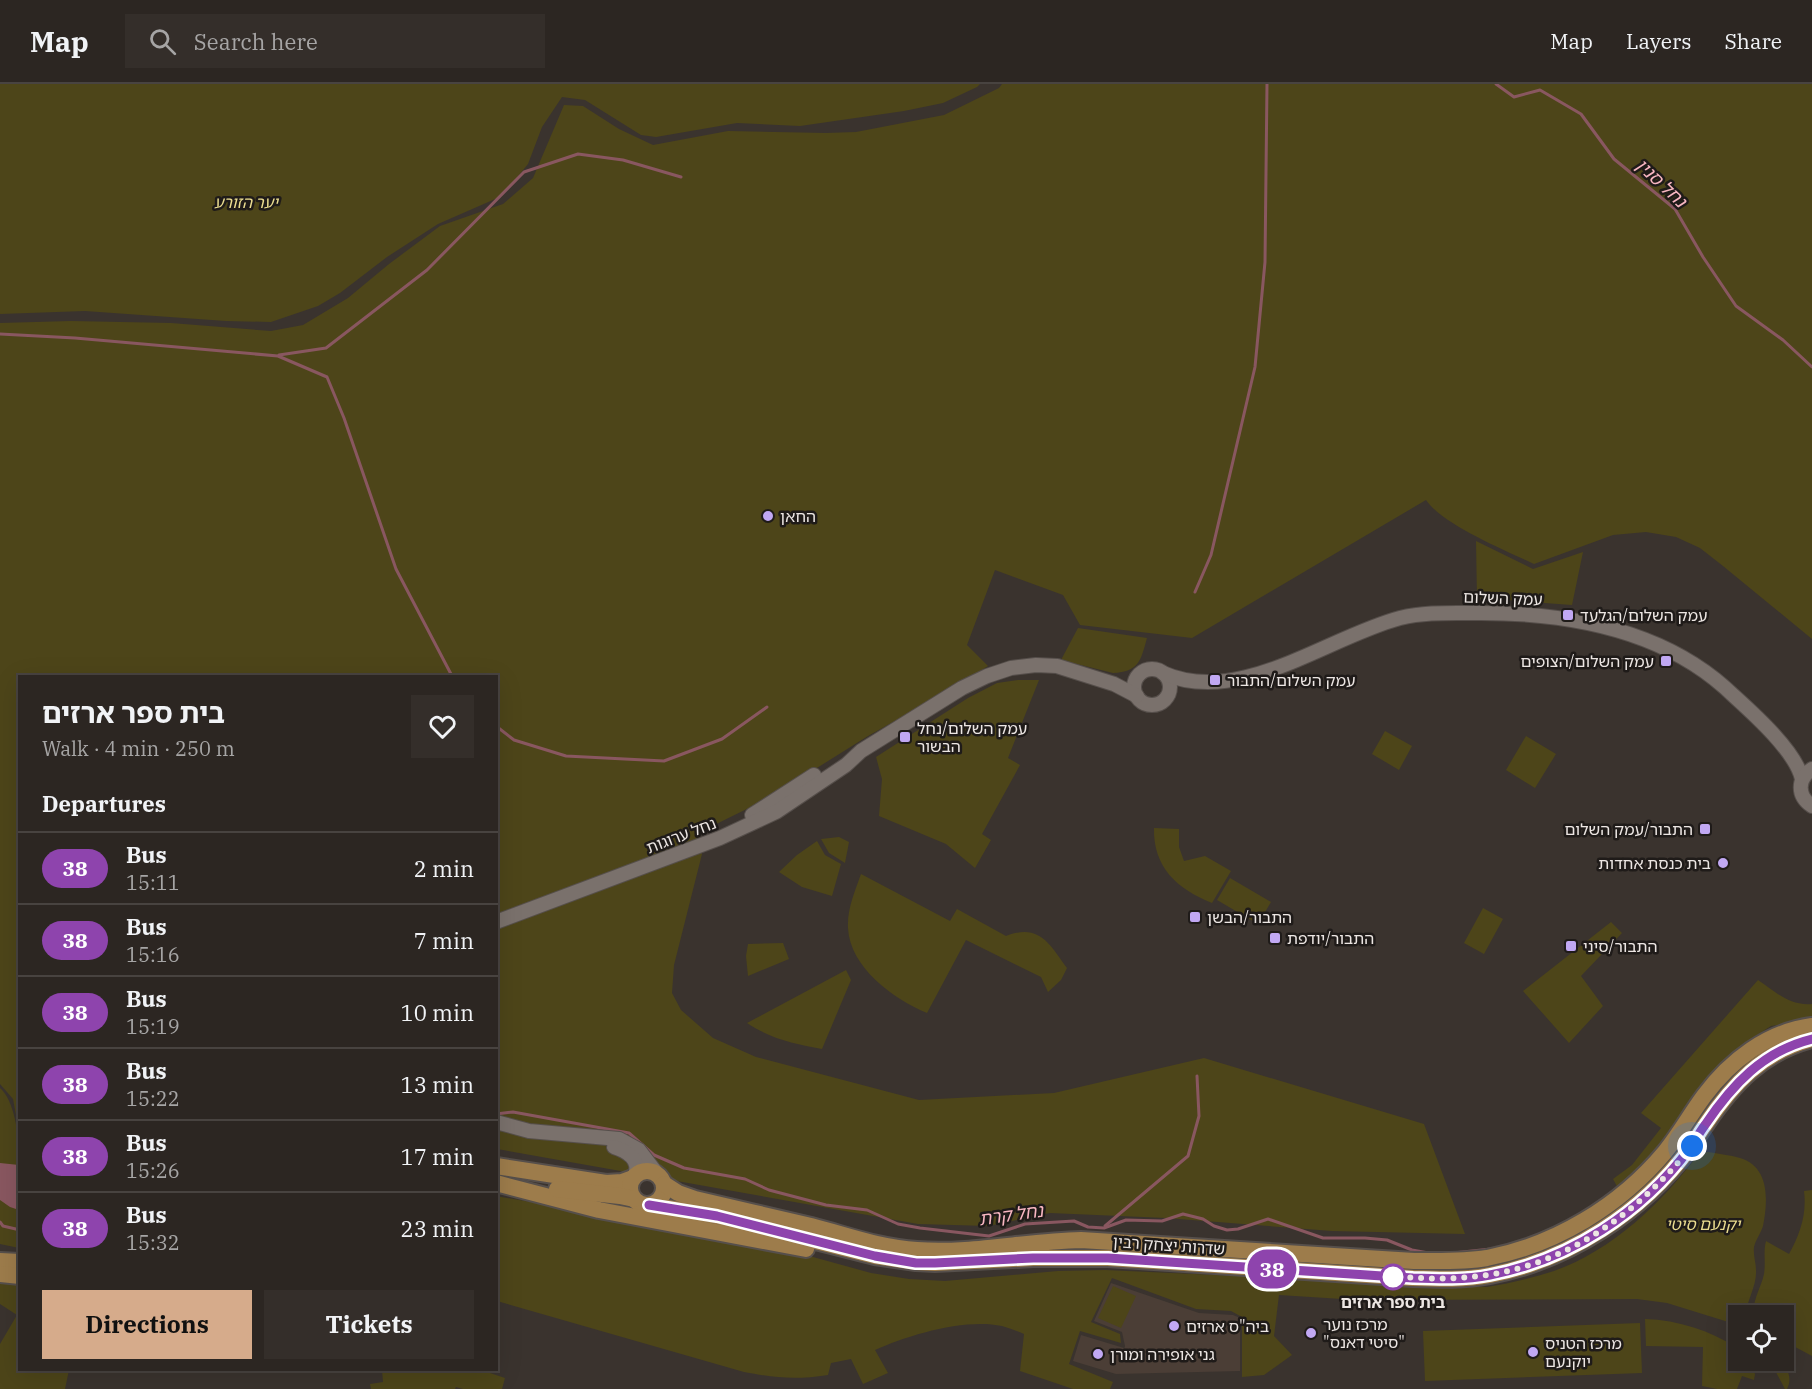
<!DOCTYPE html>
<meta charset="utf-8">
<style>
:root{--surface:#2c2622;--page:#342e2a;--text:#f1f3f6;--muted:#a6a5a5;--line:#484340;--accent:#d6ab8b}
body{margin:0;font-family:"IBM Plex Serif","Noto Sans Hebrew",serif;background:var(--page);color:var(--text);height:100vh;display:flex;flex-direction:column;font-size:22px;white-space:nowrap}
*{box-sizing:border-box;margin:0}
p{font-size:20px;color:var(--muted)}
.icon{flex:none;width:33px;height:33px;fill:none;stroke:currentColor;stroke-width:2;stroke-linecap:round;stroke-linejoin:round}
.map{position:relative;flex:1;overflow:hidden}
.sheet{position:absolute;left:18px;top:591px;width:480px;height:696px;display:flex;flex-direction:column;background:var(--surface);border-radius:0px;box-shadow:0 6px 24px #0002,0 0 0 2px var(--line)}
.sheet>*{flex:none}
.badge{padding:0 12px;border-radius:20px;font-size:21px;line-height:39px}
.tools{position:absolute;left:1728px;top:1221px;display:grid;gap:12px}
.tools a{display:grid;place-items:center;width:66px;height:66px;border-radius:0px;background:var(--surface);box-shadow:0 6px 24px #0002,0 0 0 2px var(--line);font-size:30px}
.you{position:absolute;width:30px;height:30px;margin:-15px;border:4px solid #fff;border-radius:50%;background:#1a73e8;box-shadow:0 0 0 9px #1a73e833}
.map>.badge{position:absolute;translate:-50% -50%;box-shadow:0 0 0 3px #fff}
h2{padding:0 24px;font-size:22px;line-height:54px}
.round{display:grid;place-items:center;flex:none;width:63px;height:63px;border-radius:0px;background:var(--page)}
.overview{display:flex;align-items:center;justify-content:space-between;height:102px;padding:0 24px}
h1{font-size:28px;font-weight:700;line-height:45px}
.button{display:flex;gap:12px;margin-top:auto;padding:12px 24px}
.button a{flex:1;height:69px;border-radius:0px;background:var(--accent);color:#111;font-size:24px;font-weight:700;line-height:69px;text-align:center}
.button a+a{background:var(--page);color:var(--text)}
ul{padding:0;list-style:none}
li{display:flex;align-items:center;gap:18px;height:72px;padding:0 24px;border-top:2px solid var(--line)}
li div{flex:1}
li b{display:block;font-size:22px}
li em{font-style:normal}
li .badge{min-width:66px;font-weight:700;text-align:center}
header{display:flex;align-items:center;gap:36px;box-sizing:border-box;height:84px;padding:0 30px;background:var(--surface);border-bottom:2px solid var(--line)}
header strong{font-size:28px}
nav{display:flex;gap:33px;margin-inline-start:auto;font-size:21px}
.search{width:420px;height:54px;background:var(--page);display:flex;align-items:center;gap:15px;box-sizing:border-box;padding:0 21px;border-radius:0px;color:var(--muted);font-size:22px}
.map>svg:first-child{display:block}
</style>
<header>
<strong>Map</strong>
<div class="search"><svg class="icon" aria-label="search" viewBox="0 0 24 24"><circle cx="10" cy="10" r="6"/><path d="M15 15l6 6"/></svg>Search here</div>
<nav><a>Map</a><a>Layers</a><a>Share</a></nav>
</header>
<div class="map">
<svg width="1812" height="1305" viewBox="0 0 1812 1305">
<rect width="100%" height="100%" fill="#3a332e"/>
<path fill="#4b3e36" d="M1111,1199L1199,1229L1233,1231L1240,1234V1287L1116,1290L1073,1277L1081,1251L1124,1264L1123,1269L1125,1262L1122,1248L1094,1237Z"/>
<g fill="#4d4519">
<path d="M0,0H980L977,3L943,19L904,27L800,42L737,39L656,53L641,51L585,16L562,13L542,43L528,80L502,112L438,140L387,173L340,209L318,222L271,238L226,237L85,227L0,230Z"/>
<path d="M1002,0H1812V555L1723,482L1700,464L1676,453L1646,448L1613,451L1534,480C1505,466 1443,441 1426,416L1192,554L1080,541L1063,511L995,486L967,561L988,582L950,606L868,652L769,714L698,749L702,770L674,881L672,909L681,926L713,954L756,973L919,1016L1054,1009L1204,974L1424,1040L1465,1150L1332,1147L1166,1134L1050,1129L988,1142L918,1140L497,1065L496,592H20L19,1047L13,1015L0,1000V239L71,237L171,239L271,247L303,241L348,214L389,180L440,142L503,120L533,94L564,21L583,22L619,45L653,61L728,47L826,49L856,48L944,31L999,4Z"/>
<path d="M1476,457L1533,485L1583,468L1572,521L1477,514Z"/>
<path d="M1078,544L1147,554C1141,576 1139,588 1113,589L1061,576Z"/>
<path d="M1018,596H1039L1008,674L1020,681L982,750L991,756L975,784L946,760L879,732L882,695L876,673L968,614L997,599Z"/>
<path d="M1385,647L1412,662L1399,686L1372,670Z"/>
<path d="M1526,652L1556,670L1535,704L1506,686Z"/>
<path d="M1154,744L1179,745V763L1184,777L1205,772L1231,787L1212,819C1177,805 1153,783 1154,744Z"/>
<path d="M839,753L849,758L845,779L829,769L821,755Z"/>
<path d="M817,757L825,771L841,780L832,812L802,803L779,788L797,771Z"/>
<path d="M861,790L950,837L957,825L1006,852C1039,839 1049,859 1067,884L1061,896L1048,908L1041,893L966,856L927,929C894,915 850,884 848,844C847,825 855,807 861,790Z"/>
<path d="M1230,794L1271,818L1258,840L1217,816Z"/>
<path d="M1483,824L1503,835L1484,870L1464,859Z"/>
<path d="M1611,838L1622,849L1581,892L1603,922L1569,959L1523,907Z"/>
<path d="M783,859L789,875L748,892L746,872L748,860Z"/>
<path d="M846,886L851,896L822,965C795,960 771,955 747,939Z"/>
<path d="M1758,896C1776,908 1789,922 1812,920V935L1771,942L1743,960L1715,987L1659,1063L1619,1106L1613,1095L1632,1081L1661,1044L1641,1029Z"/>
<path d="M0,1004C28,1029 19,1127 19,1164L0,1160Z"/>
<path d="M1708,1068C1719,1070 1730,1071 1740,1074C1770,1083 1768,1117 1763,1142C1761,1149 1756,1155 1754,1163C1753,1172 1756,1178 1756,1186C1757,1201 1747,1217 1745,1231L1738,1232V1241L1667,1219L1637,1215L1358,1216L1279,1211L1274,1252L1292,1271L1264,1291L1242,1293V1233L1231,1227L1196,1225L1112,1194L1091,1238L1120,1250L1121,1259L1080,1247L1069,1280L1113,1298L1110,1305H1073L1020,1287L1024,1250C1017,1247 1009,1244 1002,1242C965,1234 908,1251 875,1266L888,1289L863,1300L851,1275L831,1279L828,1291C795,1296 776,1294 744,1288L497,1217L496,1112L728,1153L784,1165L871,1189L909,1195L945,1197L1058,1187L1105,1186L1487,1203C1510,1199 1532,1194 1554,1187C1613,1166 1663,1118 1699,1069Z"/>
<path d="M1812,1106V1272L1784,1257V1232L1754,1231C1752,1216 1761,1204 1764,1190C1766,1178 1763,1168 1766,1157L1789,1170C1800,1150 1807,1130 1804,1107Z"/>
<path d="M0,1198L19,1200L20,1286H69L65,1305H0V1260L17,1231L0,1220Z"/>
<path d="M1113,1202L1136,1212L1121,1244L1098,1234Z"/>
<path d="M1645,1235C1679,1236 1710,1247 1738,1264V1276L1748,1277L1755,1290L1754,1296L1742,1292L1737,1305H1717L1702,1302L1703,1263L1646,1262Z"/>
<path d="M1640,1239L1642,1289L1425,1297L1423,1247Z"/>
<path d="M1770,1277C1785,1276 1794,1292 1787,1305H1785Z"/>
<path d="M382,1286H481L505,1294L502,1305H463L456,1303L455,1305H371L370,1300L383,1298Z"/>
</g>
<path fill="#895760" d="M0,1079L19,1081V1126L10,1123L0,1116Z"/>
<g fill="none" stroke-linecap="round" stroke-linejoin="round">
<g stroke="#895760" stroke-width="3">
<path d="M1496,0L1514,13L1540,6L1581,30L1614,75L1675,125L1703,173L1736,222L1783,256L1812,283"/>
<path d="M0,250L75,254L278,272L327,293L344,334L396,485L452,592"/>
<path d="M279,271L326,264L427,186L524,88L578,70L623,76L681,93"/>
<path d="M1195,508L1211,471L1255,283L1265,178L1267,0"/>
<path d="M496,642L514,656L566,672L664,677L722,655L767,623"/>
<path d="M496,1030L513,1028L629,1049L654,1071L684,1084L745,1095L769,1106L826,1121L867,1126L898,1140L920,1144L989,1152L1025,1140L1074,1137L1088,1143L1104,1144L1126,1136L1162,1137L1183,1130L1203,1135L1214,1142L1227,1146L1238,1145L1268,1135L1323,1154H1365L1387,1156L1412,1166L1434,1170"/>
<path d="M0,1138L3,1142L20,1146"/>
<path d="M1105,1142L1188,1072L1199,1032L1197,992"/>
<path d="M1453,1169L1491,1165"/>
</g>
<g stroke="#564f4b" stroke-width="16">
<g id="minor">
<circle cx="1152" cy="603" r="18"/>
<path d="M1163,589C1239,623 1328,553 1400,534C1424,528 1448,529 1473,529C1565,528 1666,545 1734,612C1755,631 1796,668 1802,695"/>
<path d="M1812,685C1797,695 1797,712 1812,722"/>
<path d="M752,731L814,691"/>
<path d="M496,838L720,754L776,728L846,681L861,667L962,604L987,592L1011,584L1036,581L1057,582L1114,600L1137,612"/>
<path d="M496,1038L529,1047L619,1055L639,1066L658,1091"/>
<path d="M614,1063C627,1067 641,1076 635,1091"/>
</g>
</g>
<g stroke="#564f4b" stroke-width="20">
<g id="major">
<path d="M496,1082L606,1099L622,1098L633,1094"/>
<circle cx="647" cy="1104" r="17"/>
<path d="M496,1099L599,1126L806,1165"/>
<path d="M664,1100L678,1109L695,1115C734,1124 772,1133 811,1142C846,1151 880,1164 917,1166C972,1170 1026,1157 1081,1156L1414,1177C1438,1177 1463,1178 1487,1174C1555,1161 1620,1122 1665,1068C1679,1051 1690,1031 1704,1012C1730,977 1767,948 1812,942"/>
<path d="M557,1105L620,1112L634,1115"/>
<path d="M649,1121L717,1132L875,1172L916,1178L935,1179L1033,1174H1108L1413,1194C1439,1195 1465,1196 1490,1191C1569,1176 1642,1128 1690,1064C1695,1057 1699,1049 1705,1041C1733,1000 1762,968 1812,955"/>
<path d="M0,1177L20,1178"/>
<path d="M0,1190L20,1192"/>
</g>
</g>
<use href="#minor" stroke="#7a716c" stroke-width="14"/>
<use href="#major" stroke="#9d7c4b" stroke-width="16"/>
</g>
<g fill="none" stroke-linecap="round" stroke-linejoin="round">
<g stroke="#fff" stroke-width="14">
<path id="line" d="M649,1121L717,1132L875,1172L916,1179H935L1033,1174H1108L1413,1194C1439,1195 1465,1196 1490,1191C1569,1176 1642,1129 1690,1064C1695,1057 1699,1049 1705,1041C1732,1001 1763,967 1812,955"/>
</g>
<use href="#line" stroke="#8e44ad" stroke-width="9"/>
<path stroke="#ece6e3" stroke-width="6" stroke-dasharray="0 10.8" d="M1393,1193L1391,1192C1423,1195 1455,1196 1487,1191C1570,1179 1641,1126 1692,1062"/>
</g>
<g fill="#c1a8f3" stroke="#1f1b19" stroke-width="2">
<circle cx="768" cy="432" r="6"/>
<rect x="1562" y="525" width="12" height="12" rx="3"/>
<rect x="1660" y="571" width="12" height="12" rx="3"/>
<rect x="1209" y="590" width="12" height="12" rx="3"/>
<rect x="899" y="647" width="12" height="12" rx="3"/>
<rect x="1699" y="739" width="12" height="12" rx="3"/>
<circle cx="1723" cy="779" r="6"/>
<rect x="1189" y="827" width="12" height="12" rx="3"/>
<rect x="1269" y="848" width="12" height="12" rx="3"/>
<rect x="1565" y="856" width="12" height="12" rx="3"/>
<circle cx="1174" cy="1242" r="6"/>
<circle cx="1311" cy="1249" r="6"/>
<circle cx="1533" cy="1268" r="6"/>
<circle cx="1098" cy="1270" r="6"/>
</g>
<circle fill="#fff" stroke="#8e44ad" stroke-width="3" cx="1393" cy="1193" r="12"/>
<g text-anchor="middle" stroke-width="5" stroke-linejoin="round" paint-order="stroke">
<g font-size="16" font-style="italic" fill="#eadc8f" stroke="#1f1b19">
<text x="246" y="124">יער הזורע</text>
<text x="1703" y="1146">יקנעם סיטי</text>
</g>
<g font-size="16" fill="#ece6e3" stroke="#1f1b19" text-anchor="start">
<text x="780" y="438">החאן</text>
<text x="1580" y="537">עמק השלום/הגלעד</text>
<text x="1654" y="583" text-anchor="end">עמק השלום/הצופים</text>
<text x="1227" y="602">עמק השלום/התבור</text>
<text x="917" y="650">עמק השלום/נחל<tspan x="917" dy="18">הבשור</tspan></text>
<text x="1693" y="751" text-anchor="end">התבור/עמק השלום</text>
<text x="1711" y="785" text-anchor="end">בית כנסת אחדות</text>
<text x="1207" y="839">התבור/הבשן</text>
<text x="1287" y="860">התבור/יודפת</text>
<text x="1583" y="868">התבור/סיני</text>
<text x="1323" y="1246">מרכז נוער<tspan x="1323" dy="18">"סיטי דאנס"</tspan></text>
<text x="1186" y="1248">ביה"ס ארזים</text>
<text x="1545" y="1265">מרכז הטניס<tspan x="1545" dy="18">יוקנעם</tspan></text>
<text x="1110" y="1276">גני אופירה ומורן</text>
</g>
<g font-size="16" fill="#ece6e3" stroke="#1f1b19">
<text transform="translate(1503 514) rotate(2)" y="6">עמק השלום</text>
<text transform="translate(681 751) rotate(-21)" y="6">נחל ערוגות</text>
<text transform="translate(1169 1161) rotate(4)" y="6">שדרות יצחק רבין</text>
</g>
<g font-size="16" font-weight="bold" fill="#ece6e3" stroke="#1f1b19">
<text x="1393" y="1224">בית ספר ארזים</text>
</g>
<g font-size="18" font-style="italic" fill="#f8b6c1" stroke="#1f1b19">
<text transform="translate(1661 99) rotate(43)" y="6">נחל סנין</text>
<text transform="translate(1011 1131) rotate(-8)" y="6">נחל קרת</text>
</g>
</g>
</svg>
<div class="tools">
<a><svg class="icon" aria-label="locate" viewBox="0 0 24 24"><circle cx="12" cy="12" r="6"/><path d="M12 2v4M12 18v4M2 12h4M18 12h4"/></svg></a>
</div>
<div class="you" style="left:1692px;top:1062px"></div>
<b class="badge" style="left:1272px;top:1185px;background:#8e44ad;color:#fff">38</b>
<section class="sheet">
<div class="overview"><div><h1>בית ספר ארזים</h1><p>Walk · 4 min · 250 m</p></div><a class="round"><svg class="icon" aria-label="heart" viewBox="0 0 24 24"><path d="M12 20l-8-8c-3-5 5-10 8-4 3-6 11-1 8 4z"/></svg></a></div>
<h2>Departures</h2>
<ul>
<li><span class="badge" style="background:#8e44ad;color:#fff">38</span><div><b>Bus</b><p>15:11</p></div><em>2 min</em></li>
<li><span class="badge" style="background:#8e44ad;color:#fff">38</span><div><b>Bus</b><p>15:16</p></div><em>7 min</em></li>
<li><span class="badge" style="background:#8e44ad;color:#fff">38</span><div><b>Bus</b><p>15:19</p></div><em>10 min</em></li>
<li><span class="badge" style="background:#8e44ad;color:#fff">38</span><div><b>Bus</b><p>15:22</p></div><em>13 min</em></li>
<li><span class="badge" style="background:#8e44ad;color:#fff">38</span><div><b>Bus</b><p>15:26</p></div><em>17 min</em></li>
<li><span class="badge" style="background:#8e44ad;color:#fff">38</span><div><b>Bus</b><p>15:32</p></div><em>23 min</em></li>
</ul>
<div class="button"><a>Directions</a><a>Tickets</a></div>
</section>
</div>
